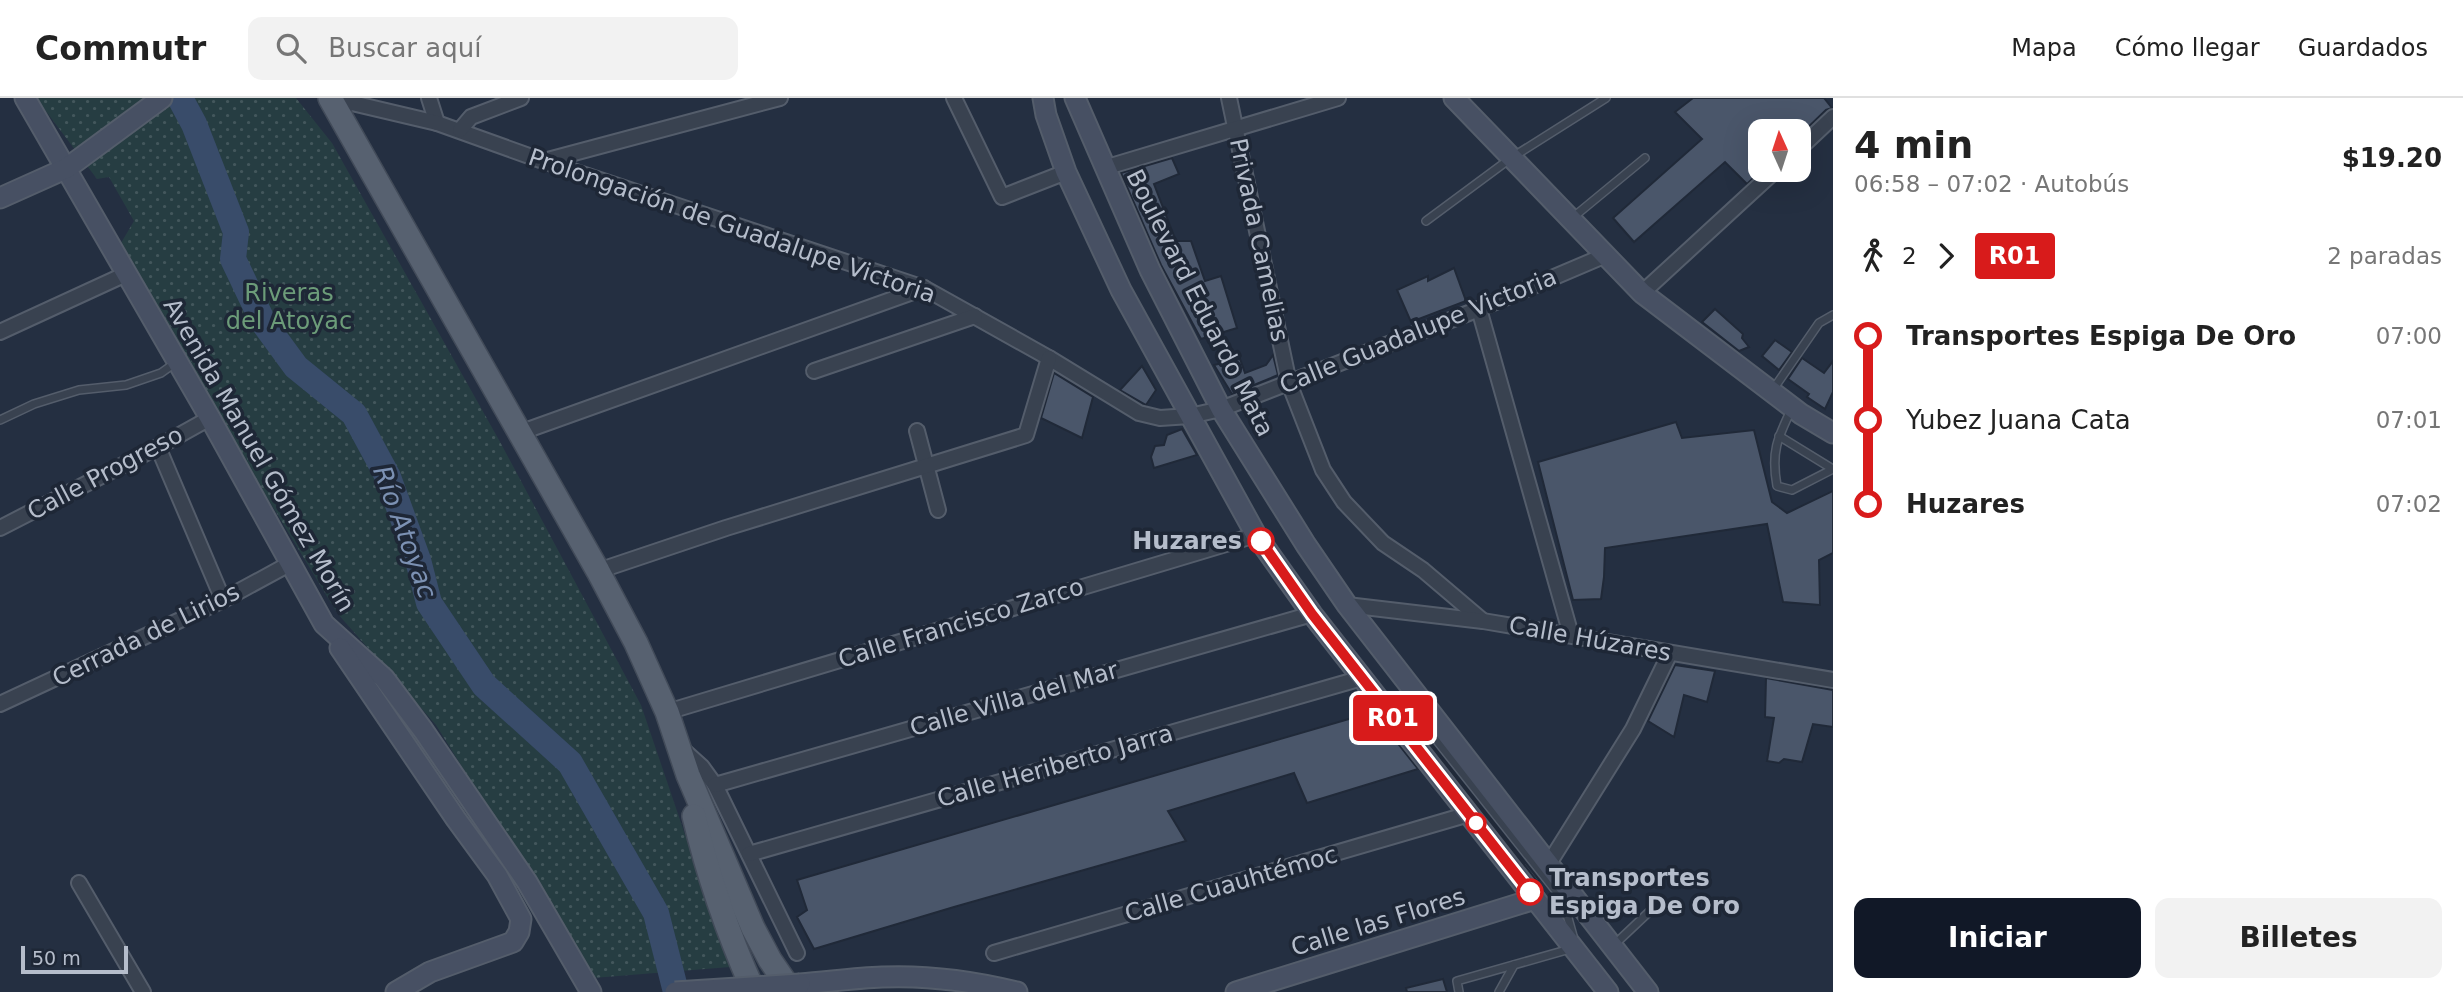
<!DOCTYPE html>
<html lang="es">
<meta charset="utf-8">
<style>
:root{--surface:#fff;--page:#f2f2f2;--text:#222;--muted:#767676;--line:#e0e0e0;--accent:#111827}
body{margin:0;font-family:"DejaVu Sans",sans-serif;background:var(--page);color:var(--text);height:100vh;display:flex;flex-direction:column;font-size:26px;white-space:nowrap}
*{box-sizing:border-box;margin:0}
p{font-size:23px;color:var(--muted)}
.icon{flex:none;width:38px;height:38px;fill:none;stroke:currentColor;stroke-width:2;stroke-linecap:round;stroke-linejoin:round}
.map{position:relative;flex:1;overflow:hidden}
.details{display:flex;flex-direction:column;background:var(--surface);width:630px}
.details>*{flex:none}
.badge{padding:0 14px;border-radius:5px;font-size:24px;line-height:46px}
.needle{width:46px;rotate:357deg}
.buttons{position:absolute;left:1748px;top:21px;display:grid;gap:14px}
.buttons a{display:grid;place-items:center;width:63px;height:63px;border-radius:14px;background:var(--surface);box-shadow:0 7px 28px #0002;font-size:35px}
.scale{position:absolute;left:21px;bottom:18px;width:107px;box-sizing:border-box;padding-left:7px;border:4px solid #b5bdcb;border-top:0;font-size:19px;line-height:24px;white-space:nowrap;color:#b5bdcb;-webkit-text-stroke:5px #1e2736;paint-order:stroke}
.map>.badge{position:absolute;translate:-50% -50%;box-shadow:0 0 0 4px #fff}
.legs{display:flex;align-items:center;gap:10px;height:77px;padding:0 21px;font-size:23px}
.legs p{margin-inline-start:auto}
.overview{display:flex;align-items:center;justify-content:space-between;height:119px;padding:0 21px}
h1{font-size:38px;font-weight:800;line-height:52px}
.primary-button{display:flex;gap:14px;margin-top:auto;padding:14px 21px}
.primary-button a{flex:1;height:80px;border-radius:14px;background:var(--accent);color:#fff;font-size:28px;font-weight:800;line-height:80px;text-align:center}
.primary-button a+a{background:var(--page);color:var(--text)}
ul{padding:0 21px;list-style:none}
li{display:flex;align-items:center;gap:24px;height:84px;font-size:26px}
li i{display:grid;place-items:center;width:10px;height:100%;margin:0 9px;background:currentColor}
li i::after{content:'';width:18px;height:18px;margin:-9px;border:5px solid;border-radius:50%;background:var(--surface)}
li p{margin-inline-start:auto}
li:first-child i{background:linear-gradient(#0000 50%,currentColor 0)}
li:last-child i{background:linear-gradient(currentColor 50%,#0000 0)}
header{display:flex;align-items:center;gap:42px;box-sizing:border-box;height:98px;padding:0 35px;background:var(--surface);border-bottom:2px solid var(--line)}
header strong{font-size:33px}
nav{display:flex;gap:38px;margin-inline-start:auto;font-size:24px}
.search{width:490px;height:63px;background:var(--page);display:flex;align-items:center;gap:18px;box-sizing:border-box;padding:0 24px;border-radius:14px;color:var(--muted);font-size:26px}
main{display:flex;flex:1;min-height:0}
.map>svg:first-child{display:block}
</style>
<header>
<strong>Commutr</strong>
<div class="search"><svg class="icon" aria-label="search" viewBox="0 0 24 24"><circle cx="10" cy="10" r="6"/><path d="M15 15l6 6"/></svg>Buscar aquí</div>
<nav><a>Mapa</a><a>Cómo llegar</a><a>Guardados</a></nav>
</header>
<main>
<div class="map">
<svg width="1833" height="894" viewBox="0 0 1833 894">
<defs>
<pattern id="park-dots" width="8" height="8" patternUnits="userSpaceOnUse" patternTransform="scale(1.75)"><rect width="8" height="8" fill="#263d42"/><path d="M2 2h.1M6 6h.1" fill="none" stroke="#43575c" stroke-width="1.8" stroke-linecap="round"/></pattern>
</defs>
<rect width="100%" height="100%" fill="#242f41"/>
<path fill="url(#park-dots)" d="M36,0H296L332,45L499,342L641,607L730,869L593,880L436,627L337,515L187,267L121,145L134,123L109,79L97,81Z"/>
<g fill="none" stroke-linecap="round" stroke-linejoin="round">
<path stroke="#394c6a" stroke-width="26" d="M180,0L194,26L236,134L233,161L263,224L296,269L354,316L388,379L418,462L429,505L484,587L570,665L656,815L676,894"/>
</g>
<g fill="#4a566a" stroke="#202938" stroke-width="2">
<path d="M1693,0H1824L1832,10L1826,12L1799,38V33H1760L1762,72L1747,86L1725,64L1634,144L1613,120L1702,41L1675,14Z"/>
<path d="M1172,60L1179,76L1154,86L1176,143H1191L1205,183L1221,178L1237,230L1201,241L1161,167L1121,75Z"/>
<path d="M1454,170L1466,203L1411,224L1397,192L1428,178V183Z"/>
<path d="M1715,211L1743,236L1742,240L1749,249L1739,253L1702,224Z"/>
<path d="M1775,242L1792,254L1779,272L1762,258Z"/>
<path d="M1273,257L1278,277L1232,296L1214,267L1240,261L1245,275L1266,267Z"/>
<path d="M1802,260L1824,275L1833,263V294L1825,311L1807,299L1809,296L1788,281Z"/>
<path d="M1142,268L1156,292L1146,307L1120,292Z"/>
<path d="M1054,275L1093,299L1082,340L1041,320Z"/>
<path d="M1676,324L1682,340L1754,332L1772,404L1787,415L1833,393V455L1819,462L1820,507L1783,504L1767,426L1605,450L1604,479L1601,501L1573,502L1538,364Z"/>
<path d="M1182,331L1197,357L1154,370L1151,359L1155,348L1164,347L1167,337Z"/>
<path d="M1675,567L1715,573L1707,604L1684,597L1674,639L1648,623Z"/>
<path d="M1766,580L1833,592V629L1813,626L1802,664L1784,661L1779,665L1767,663L1774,620L1765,619Z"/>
<path d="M1373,614L1418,671L1307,705L1294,675L1168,713L1186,743L954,809L814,851L797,819L807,812L797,782Z"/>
<path d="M1430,644L1539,782L1537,783L1429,645Z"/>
<path d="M1443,881L1447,894H1407L1406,890Z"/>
</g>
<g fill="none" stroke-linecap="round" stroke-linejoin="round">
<g stroke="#545d6b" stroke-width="10">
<g id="lane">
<path d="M1571,121L1645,60"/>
<path d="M1426,123L1511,60L1606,0"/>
<path d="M1772,293L1819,225L1833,217"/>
<path d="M1792,310C1777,341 1771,354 1777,388L1792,392L1833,371"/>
<path d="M0,322L34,306L79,292L126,287L161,275L175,265"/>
<path d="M1779,338L1831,370"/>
<path d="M1387,600L1434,639L1563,802L1573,838"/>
<path d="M1615,846L1650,813"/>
<path d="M1459,894L1457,883L1570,851"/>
<path d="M1499,894L1514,867"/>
</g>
</g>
<g stroke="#545d6b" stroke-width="18">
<g id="street">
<path d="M429,0L437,25"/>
<path d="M954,0L1002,99L1066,74"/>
<path d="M1229,0L1289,285L1323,372L1344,404L1383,445L1423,472L1483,523"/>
<path d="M336,9L352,5L437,25L543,63L924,190L1049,260L1139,315L1160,320L1190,318L1221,311L1479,211L1606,157"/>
<path d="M460,32L471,19L521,0"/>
<path d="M1799,51L1833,19"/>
<path d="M544,63L780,0"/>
<path d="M1104,70L1338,0"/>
<path d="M1642,195L1776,72"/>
<path d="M1479,211L1571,537"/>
<path d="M0,234L126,176"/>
<path d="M814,273L975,218"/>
<path d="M917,333L938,412"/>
<path d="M519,335L924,190"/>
<path d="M158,349L223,502"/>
<path d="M0,430L158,349L210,320"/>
<path d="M598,473L726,430L1026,337L1049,260"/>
<path d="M1347,507L1483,523L1833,582"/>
<path d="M0,606L223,502L291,465"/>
<path d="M667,614L1256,437"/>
<path d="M682,651L702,669L715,687L797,855"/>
<path d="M715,687L1312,516"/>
<path d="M749,756L1362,580"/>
<path d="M1548,767L1633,631L1670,555"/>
<path d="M79,785L143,894"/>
<path d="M994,855L1469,716"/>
</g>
</g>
<g stroke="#545d6b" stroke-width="23">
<g id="secondary">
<path d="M25,0L210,320L324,526L384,580L423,632L527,784L591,894"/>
<path d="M1043,0L1046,17L1066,74L1121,192L1256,437L1312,516L1608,894"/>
<path d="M1075,0L1150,172L1221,311L1306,447L1347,507L1648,894"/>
<path d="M1454,0L1642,195L1801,316L1833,335"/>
<path d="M0,100L67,70L162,0"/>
<path d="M340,550L456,721L497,777L521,821L519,834L513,844L430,874L396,894"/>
<path d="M800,886C827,884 855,880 882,879C928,877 972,883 1017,894"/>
<path d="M1236,894L1535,801"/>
</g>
</g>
<g stroke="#424b59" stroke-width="26">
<g id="primary">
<path d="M330,0L598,473L636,545L667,614L688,677L753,830L770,862L792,894"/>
<path d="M694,718C708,778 729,838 754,894"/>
</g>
</g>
<use href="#lane" stroke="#394250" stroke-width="7"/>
<use href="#street" stroke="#394250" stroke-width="14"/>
<use href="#secondary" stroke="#475063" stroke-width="19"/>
<use href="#primary" stroke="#576170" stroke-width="23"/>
<g stroke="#545d6b" stroke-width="23" stroke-linecap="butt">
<path id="secondary-bridge" d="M675,894L800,886"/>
</g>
<use href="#secondary-bridge" stroke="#475063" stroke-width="19"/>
</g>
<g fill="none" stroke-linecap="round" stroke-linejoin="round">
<g stroke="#fff" stroke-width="16">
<path id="line-1" d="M1261,443L1312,516L1530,794"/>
</g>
<use href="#line-1" stroke="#d81b1b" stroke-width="10"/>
</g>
<g fill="#fff" stroke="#d81b1b" stroke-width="3.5">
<circle cx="1261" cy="443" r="12"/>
<circle cx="1476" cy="725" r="9"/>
<circle cx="1530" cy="794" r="12"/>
</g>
<g text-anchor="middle" stroke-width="7" stroke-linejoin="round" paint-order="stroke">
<g font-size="24" fill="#b5bdcb" stroke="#1e2736">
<text transform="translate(732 128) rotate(19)" y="8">Prolongación de Guadalupe Victoria</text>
<text transform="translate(1259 142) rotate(78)" y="8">Privada Camelias</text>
<text transform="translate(1200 205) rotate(63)" y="8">Boulevard Eduardo Mata</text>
<text transform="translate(1418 233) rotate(-22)" y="8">Calle Guadalupe Victoria</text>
<text transform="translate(259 357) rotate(60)" y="8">Avenida Manuel Gómez Morín</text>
<text transform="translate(105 375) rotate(-28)" y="8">Calle Progreso</text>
<text transform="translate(961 525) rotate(-17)" y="8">Calle Francisco Zarco</text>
<text transform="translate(146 537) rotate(-26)" y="8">Cerrada de Lirios</text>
<text transform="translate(1590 541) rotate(10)" y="8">Calle Húzares</text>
<text transform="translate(1014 601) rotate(-16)" y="8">Calle Villa del Mar</text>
<text transform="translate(1055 668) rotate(-16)" y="8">Calle Heriberto Jarra</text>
<text transform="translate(1231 786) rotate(-16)" y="8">Calle Cuauhtémoc</text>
<text transform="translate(1378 824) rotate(-17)" y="8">Calle las Flores</text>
</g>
<g font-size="24" fill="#6c9c79" stroke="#1e2736">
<text x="289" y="203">Riveras<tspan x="289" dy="28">del Atoyac</tspan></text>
</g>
<g font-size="24" font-weight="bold" fill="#b5bdcb" stroke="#1e2736" text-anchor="end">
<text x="1242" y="451">Huzares</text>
<text x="1549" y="788" text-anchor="start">Transportes<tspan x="1549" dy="28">Espiga De Oro</tspan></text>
</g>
<g font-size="26" font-style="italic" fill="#7c91b3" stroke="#1e2736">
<text transform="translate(405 434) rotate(70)" y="9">Río Atoyac</text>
</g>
</g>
</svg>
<div class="buttons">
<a><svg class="needle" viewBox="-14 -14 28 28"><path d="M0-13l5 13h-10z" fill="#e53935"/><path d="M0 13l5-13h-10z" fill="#767676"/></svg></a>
</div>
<div class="scale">50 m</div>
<b class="badge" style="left:1393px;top:620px;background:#d81b1b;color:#fff">R01</b>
</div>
<section class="details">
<div class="overview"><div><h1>4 min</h1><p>06:58 – 07:02 · Autobús</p></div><b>$19.20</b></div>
<div class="legs"><svg class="icon" aria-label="walk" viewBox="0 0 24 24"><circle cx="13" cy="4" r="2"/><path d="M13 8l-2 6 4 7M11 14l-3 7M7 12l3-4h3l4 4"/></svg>2<svg class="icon" aria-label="forward" viewBox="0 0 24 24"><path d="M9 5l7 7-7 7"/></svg><b class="badge" style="background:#d81b1b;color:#fff">R01</b><p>2 paradas</p></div>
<ul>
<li><i style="color:#d81b1b"></i><b>Transportes Espiga De Oro</b><p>07:00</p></li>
<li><i style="color:#d81b1b"></i><span>Yubez Juana Cata</span><p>07:01</p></li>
<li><i style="color:#d81b1b"></i><b>Huzares</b><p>07:02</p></li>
</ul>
<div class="primary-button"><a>Iniciar</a><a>Billetes</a></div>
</section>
</main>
